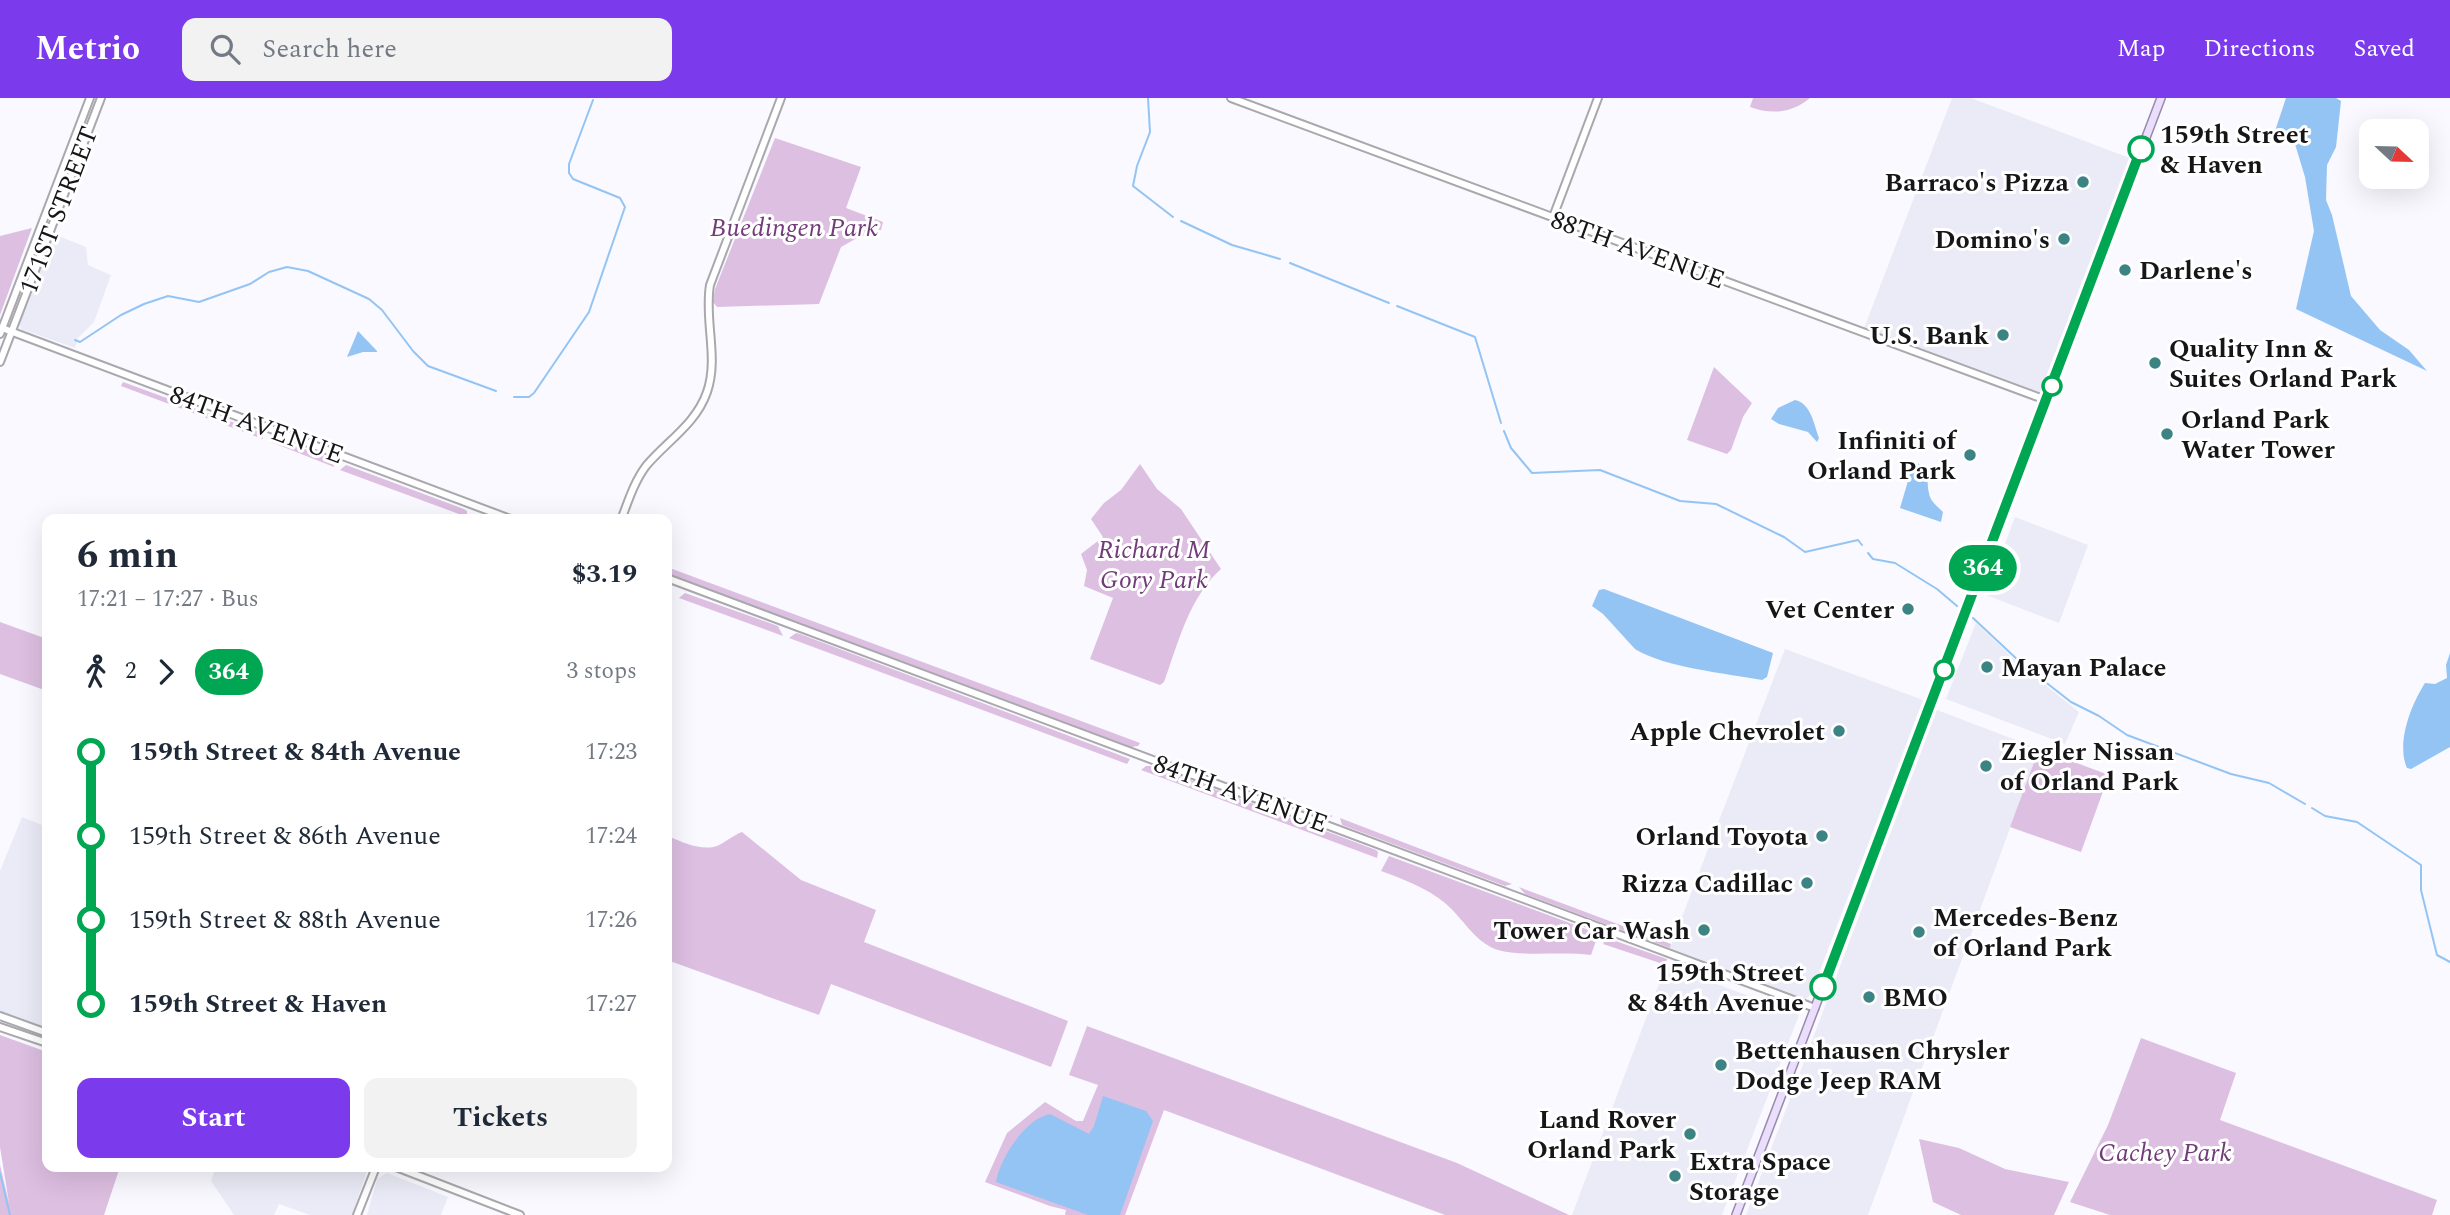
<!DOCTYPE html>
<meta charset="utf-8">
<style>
:root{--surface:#fff;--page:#f2f2f3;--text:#1f2937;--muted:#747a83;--accent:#7c3aed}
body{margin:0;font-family:Spectral,serif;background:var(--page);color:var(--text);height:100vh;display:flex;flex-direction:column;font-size:26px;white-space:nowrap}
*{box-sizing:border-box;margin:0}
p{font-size:23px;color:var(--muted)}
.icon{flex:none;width:38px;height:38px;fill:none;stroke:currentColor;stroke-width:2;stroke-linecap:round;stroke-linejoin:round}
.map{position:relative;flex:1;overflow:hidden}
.side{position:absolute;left:42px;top:416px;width:630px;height:658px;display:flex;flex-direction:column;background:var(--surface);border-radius:14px;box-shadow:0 7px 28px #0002}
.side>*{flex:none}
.badge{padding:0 14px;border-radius:23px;font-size:24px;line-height:46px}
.needle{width:46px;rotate:112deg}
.controls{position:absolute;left:2359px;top:21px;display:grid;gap:14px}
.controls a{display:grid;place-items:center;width:70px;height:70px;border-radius:14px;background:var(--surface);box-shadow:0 7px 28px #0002;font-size:35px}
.map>.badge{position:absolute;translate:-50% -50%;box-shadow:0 0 0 4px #fff}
.legs{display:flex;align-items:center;gap:10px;height:77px;padding:0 35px;font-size:23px}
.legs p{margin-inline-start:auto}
.head{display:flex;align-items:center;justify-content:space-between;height:119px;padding:0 35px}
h1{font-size:38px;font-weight:700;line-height:52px}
.cta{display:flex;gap:14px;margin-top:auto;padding:14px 35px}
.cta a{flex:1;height:80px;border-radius:14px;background:var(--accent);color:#fff;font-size:28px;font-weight:700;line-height:80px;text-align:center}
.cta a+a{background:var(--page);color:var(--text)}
ul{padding:0 35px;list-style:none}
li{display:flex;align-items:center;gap:24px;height:84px;font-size:26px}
li i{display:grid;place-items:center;width:10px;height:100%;margin:0 9px;background:currentColor}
li i::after{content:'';width:18px;height:18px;margin:-9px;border:5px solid;border-radius:50%;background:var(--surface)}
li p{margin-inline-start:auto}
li:first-child i{background:linear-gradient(#0000 50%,currentColor 0)}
li:last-child i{background:linear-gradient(currentColor 50%,#0000 0)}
header{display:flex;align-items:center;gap:42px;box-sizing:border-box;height:98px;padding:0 35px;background:var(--accent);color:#fff}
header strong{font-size:33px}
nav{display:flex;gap:38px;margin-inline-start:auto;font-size:24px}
.search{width:490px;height:63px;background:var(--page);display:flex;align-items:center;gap:18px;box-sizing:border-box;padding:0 24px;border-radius:14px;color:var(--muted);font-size:26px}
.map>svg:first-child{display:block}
</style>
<header>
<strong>Metrio</strong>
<div class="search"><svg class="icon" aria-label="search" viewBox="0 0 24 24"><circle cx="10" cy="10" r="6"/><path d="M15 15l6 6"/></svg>Search here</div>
<nav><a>Map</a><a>Directions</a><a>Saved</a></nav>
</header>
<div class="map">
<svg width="2450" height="1117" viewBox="0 0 2450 1117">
<rect width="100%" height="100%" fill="#f9f9ff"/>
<g fill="#ebebf7">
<path d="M1952,0H1971L2132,61L2041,299L1863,233Z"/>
<path d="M51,135L86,149L88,167L111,177L94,224L78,240L75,250L21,231L18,224Z"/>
<path d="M2015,419L2088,447L2059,525L1986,497Z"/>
<path d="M1976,525L2018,565L2079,614L2065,646L1946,601Z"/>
<path d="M1785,551L1923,602L1811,896L1806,901L1670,850Z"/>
<path d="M1937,612L2039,651L1868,1117H1746Z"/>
<path d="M22,719L47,729V930L0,914V773Z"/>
<path d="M1666,867L1799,917L1722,1117H1572Z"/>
<path d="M216,1069H366L367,1073L352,1117H310L279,1106L274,1117H234L211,1083Z"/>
<path d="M387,1075L448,1099L441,1117H367L377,1081Z"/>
</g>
<g fill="#ddbfe1">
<path d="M1753,0H1810C1792,15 1772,17 1750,9Z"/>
<path d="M775,40L861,69L846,110L883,124L881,132L857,140L841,149L819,206L717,209L713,204L715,191Z"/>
<path d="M32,130L0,217V138Z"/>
<path d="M1714,269L1752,305L1743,319L1731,352L1727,356L1687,342Z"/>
<path d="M123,284L257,333L262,335L263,341L121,288Z"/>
<path d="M276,341L328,359L333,365L334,369L271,344Z"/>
<path d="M1140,366L1157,391L1181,411L1221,471C1189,499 1178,546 1164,584L1160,587L1090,561L1113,500L1084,488L1087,472L1081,456L1103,439L1091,421L1104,405L1121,392Z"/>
<path d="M346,367L464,411L467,413V419L340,372Z"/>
<path d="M667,469L1140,645L1138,648L1131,649L667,475Z"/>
<path d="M685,495L778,528L783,538L679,500Z"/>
<path d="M0,524L47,541V593L0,576Z"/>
<path d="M796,535L800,536L1130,661L1127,666L789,540Z"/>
<path d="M2039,651L2109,677L2081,754L2010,729Z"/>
<path d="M1146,668H1153L1376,752L1378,754L1377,760L1141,672Z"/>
<path d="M1252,687L1333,718L1326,721L1250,693Z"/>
<path d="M1340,720L1512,786L1505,788L1342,727Z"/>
<path d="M742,734L801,782L876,812L864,844L1068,923L1051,969L831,886L819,917L667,862V748L670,739C684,745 702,753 717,748C724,745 734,737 742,734Z"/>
<path d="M1389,758L1594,834L1597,840L1591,857C1563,853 1522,859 1498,852C1475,845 1463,820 1445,805C1427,790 1403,781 1381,773Z"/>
<path d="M1519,789L1671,846L1670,850L1525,796Z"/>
<path d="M1607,840L1667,861L1666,867L1603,846Z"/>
<path d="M1087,928L1457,1065L1569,1117H1445L1164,1012L1125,1117H1065L1066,1112L1050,1108L985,1084L1007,1035L1045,1004L1076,1023H1083L1098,987L1069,977Z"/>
<path d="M0,937L47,954V1069H120L104,1117H0V1067L9,1105L0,1049Z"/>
<path d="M2141,940L2236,975L2220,1022L2437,1102L2432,1117H2110L2070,1104L2108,1027Z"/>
<path d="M1919,1041L1959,1050L2005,1071L2069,1084L2054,1117H1961L1933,1104Z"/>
</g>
<g fill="#94c4f4">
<path d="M2286,0H2336L2341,3L2336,49L2327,67L2326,102L2332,117L2351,198L2380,232L2409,252L2427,273L2296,211L2314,133L2305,79L2295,46L2275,33Z"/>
<path d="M358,233L377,253V254H363L347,259Z"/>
<path d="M1795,302C1811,305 1814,327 1819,340L1817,344L1808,334L1779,326L1771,321L1778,310Z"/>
<path d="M1917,365C1931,371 1926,383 1929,395C1930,403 1937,408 1943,414L1941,424L1900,410L1913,366Z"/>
<path d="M1604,491L1773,555L1767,579L1762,582C1725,575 1666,570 1635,551L1603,516L1592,508L1599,492Z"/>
<path d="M2450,555V649L2411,671L2407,670C2396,645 2411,607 2425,585L2435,586L2447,580L2446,567Z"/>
<path d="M1103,998L1146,1013L1153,1023L1120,1117H1088L996,1084C1000,1060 1026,1020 1050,1016L1089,1036L1094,1028Z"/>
</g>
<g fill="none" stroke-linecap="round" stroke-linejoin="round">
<g stroke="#94c4f4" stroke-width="2">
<path d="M1148,0L1150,34L1137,68L1133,88L1173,119"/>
<path d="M1181,123L1232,147L1280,161"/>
<path d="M1290,165L1389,205"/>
<path d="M1397,208L1475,239L1501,325"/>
<path d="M75,242L80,244L121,217L144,206L168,198L199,204L250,186L269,174L287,169L308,173L369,201L382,212L413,253L428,268L496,293"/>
<path d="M514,299H529L534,295L589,214L625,109L620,100L573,81L569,75V66L593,2"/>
<path d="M1504,333L1511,350L1532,375L1600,372L1680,403L1716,406L1784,439L1805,454L1858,442L1862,447"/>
<path d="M1868,455L1873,461L1895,465L1937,491L1957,508"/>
<path d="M1973,520L2020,564L2071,604L2099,618L2127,637L2231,676L2269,685L2305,706"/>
<path d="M2312,710L2325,718L2357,724L2421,767V792L2437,857L2450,864"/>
<path d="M0,1075L10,1117"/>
</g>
<g stroke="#a8a8ad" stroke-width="10">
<g id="tertiary">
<path d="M1231,0L2046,302"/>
<path d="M1553,119L1598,0"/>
<path d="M2,230L513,422"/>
<path d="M0,236L90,0"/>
<path d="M0,264L101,0"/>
<path d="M621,422C628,404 634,384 646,368C667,343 696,326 707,294C719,260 704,222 710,187L781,0"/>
<path d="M667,480L1815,910"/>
<path d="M0,918L47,935"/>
<path d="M0,929L47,945"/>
<path d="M396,1069L520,1117"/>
<path d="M357,1117L376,1069"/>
</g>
</g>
<g stroke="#988aac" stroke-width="10">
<path id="primary" d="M1736,1117L2161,0"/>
</g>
<use href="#tertiary" stroke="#fff" stroke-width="6"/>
<use href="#primary" stroke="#ebdefd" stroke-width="7"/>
</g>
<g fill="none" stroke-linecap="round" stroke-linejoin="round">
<g stroke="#fff" stroke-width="16">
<path id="line-1" d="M1823,889L2141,51"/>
</g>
<use href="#line-1" stroke="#00a651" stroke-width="10"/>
</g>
<g fill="#fff" stroke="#00a651" stroke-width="3.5">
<circle cx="2141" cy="51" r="12"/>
<circle cx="2052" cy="288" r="9"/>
<circle cx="1944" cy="572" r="9"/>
<circle cx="1823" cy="889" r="12"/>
</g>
<g fill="#3c8483" stroke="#fff" stroke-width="2.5">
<circle cx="2083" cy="84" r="7"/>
<circle cx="2064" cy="141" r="7"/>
<circle cx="2125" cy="172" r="7"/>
<circle cx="2003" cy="237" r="7"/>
<circle cx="2155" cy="265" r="7"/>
<circle cx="2167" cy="336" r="7"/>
<circle cx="1970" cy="357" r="7"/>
<circle cx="1908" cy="511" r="7"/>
<circle cx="1987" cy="569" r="7"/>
<circle cx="1839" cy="633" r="7"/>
<circle cx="1986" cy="668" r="7"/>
<circle cx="1822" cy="738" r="7"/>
<circle cx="1807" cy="785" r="7"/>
<circle cx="1704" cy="832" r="7"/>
<circle cx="1919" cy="834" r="7"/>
<circle cx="1869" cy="899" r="7"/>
<circle cx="1721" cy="967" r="7"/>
<circle cx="1690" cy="1036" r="7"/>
<circle cx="1675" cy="1078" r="7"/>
</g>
<g text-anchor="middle" stroke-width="6" stroke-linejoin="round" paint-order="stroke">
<g font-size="26" font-weight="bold" fill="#161618" stroke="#fff" text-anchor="start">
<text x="2160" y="45">159th Street<tspan x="2160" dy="30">&amp; Haven</tspan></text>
<text x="1804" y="883" text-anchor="end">159th Street<tspan x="1804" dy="30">&amp; 84th Avenue</tspan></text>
</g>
<g font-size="26" font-weight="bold" fill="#161618" stroke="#fff" text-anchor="end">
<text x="2069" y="93">Barraco's Pizza</text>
<text x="2050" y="150">Domino's</text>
<text x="2139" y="181" text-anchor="start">Darlene's</text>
<text x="1989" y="246">U.S. Bank</text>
<text x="2169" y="259" text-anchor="start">Quality Inn &amp;<tspan x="2169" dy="30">Suites Orland Park</tspan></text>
<text x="2181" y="330" text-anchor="start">Orland Park<tspan x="2181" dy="30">Water Tower</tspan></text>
<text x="1956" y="351">Infiniti of<tspan x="1956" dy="30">Orland Park</tspan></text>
<text x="1894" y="520">Vet Center</text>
<text x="2001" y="578" text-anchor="start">Mayan Palace</text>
<text x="1825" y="642">Apple Chevrolet</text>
<text x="2000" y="662" text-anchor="start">Ziegler Nissan<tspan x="2000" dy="30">of Orland Park</tspan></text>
<text x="1808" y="747">Orland Toyota</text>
<text x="1793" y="794">Rizza Cadillac</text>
<text x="1933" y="828" text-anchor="start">Mercedes-Benz<tspan x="1933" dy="30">of Orland Park</tspan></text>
<text x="1690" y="841">Tower Car Wash</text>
<text x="1883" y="908" text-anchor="start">BMO</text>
<text x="1735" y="961" text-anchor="start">Bettenhausen Chrysler<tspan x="1735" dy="30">Dodge Jeep RAM</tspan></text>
<text x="1676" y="1030">Land Rover<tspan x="1676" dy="30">Orland Park</tspan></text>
<text x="1689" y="1072" text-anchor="start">Extra Space<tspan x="1689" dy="30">Storage</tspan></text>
</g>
<g font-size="26" fill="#161618" stroke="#fff">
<text transform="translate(58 112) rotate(-69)" y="9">171ST STREET</text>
<text transform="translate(1638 151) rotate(20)" y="9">88TH AVENUE</text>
<text transform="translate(257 326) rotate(20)" y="9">84TH AVENUE</text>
<text transform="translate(1241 695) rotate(20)" y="9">84TH AVENUE</text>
</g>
<g font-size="26" font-style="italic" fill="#723b79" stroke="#fff">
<text x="794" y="138">Buedingen Park</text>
<text x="1154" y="460">Richard M<tspan x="1154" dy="30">Gory Park</tspan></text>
<text x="2165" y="1063">Cachey Park</text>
</g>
</g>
</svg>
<div class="controls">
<a><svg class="needle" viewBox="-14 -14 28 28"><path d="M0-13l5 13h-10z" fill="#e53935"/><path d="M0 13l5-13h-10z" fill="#747a83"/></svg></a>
</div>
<b class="badge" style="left:1983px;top:470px;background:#00a651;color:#fff">364</b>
<section class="side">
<div class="head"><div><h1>6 min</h1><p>17:21 – 17:27 · Bus</p></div><b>$3.19</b></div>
<div class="legs"><svg class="icon" aria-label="walk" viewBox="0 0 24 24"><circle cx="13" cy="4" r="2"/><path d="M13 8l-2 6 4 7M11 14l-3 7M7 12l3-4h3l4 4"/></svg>2<svg class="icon" aria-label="forward" viewBox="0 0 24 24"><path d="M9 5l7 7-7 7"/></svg><b class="badge" style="background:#00a651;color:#fff">364</b><p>3 stops</p></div>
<ul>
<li><i style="color:#00a651"></i><b>159th Street &amp; 84th Avenue</b><p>17:23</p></li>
<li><i style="color:#00a651"></i><span>159th Street &amp; 86th Avenue</span><p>17:24</p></li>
<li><i style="color:#00a651"></i><span>159th Street &amp; 88th Avenue</span><p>17:26</p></li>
<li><i style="color:#00a651"></i><b>159th Street &amp; Haven</b><p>17:27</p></li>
</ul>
<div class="cta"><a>Start</a><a>Tickets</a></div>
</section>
</div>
